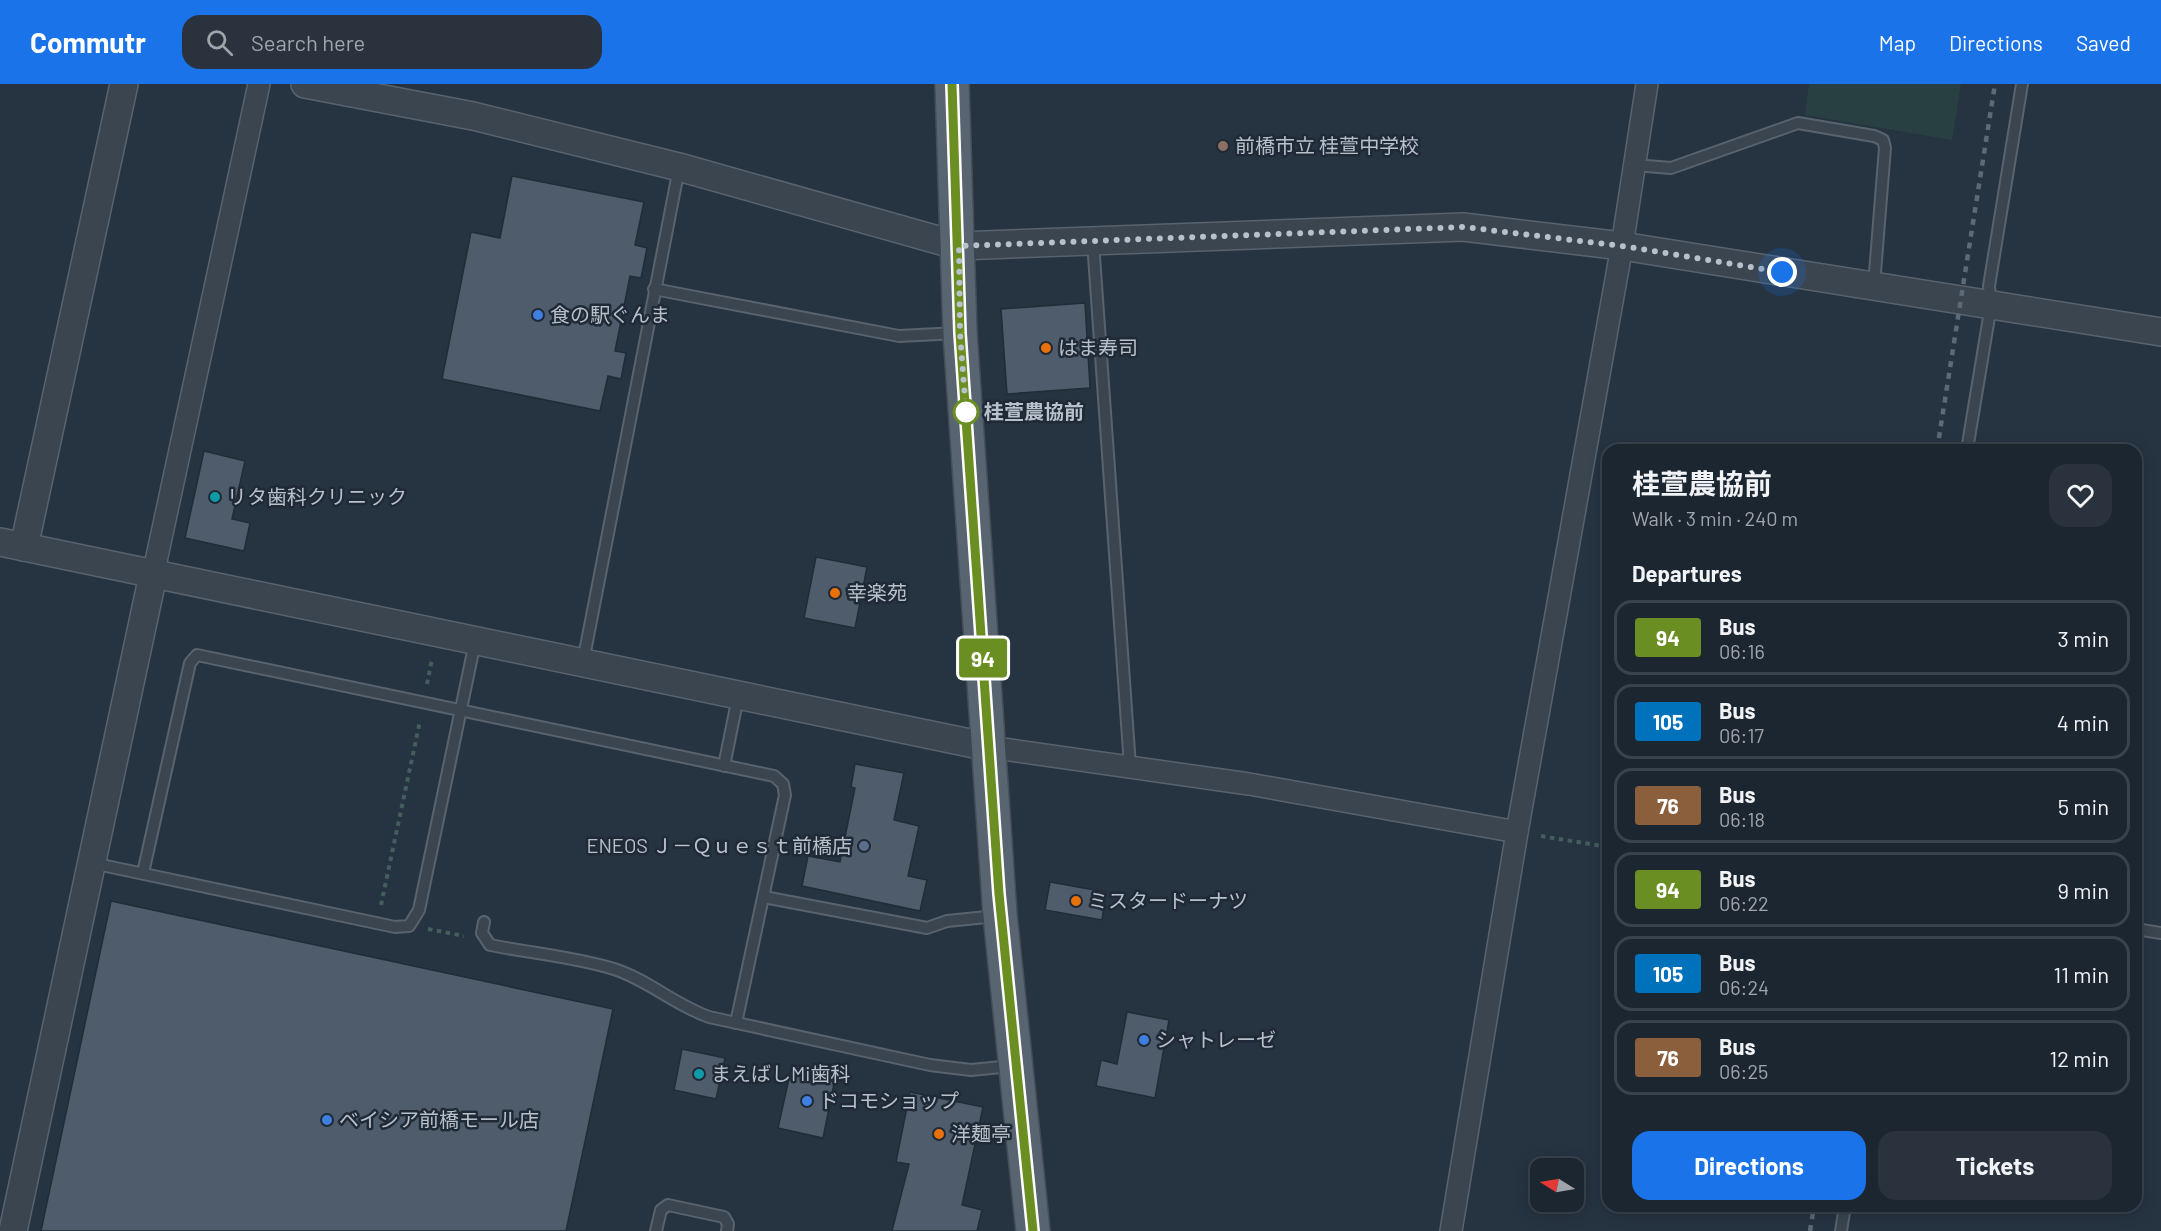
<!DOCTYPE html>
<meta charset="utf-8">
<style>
:root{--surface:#1c2631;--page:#29323d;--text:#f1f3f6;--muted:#a0a5ab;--line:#3a434d;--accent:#1a73e8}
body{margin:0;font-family:Barlow,"Noto Sans JP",sans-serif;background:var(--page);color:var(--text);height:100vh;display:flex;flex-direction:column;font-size:22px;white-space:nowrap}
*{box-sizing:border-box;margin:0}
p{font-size:20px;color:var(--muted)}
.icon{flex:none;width:33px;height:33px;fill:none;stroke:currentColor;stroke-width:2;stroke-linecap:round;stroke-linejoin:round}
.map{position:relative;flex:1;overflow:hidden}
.drawer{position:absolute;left:1602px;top:360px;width:540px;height:768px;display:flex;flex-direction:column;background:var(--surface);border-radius:18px;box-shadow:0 3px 15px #0003,0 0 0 2px var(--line)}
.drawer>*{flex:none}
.badge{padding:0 12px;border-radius:4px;font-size:21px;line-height:39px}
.needle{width:39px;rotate:281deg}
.fabs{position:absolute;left:1530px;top:1074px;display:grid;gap:12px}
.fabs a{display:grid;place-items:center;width:54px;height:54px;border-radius:12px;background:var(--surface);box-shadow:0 3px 15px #0003,0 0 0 2px var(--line);font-size:30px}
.you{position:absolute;width:30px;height:30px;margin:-15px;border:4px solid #fff;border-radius:50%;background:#1a73e8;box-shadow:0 0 0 9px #1a73e833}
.map>.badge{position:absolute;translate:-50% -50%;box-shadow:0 0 0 3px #fff}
h2{padding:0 30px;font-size:22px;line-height:54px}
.round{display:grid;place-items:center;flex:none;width:63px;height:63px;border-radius:18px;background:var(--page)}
.summary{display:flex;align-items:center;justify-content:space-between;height:102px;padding:0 30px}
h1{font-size:28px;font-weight:700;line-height:45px}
.primary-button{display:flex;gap:12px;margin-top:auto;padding:12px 30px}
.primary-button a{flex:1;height:69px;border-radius:18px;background:var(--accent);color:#fff;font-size:24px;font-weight:700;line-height:69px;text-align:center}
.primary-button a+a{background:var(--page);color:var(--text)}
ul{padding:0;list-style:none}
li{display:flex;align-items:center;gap:18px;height:75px;margin:0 12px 9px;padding:0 18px;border:3px solid var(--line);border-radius:18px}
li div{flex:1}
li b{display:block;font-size:22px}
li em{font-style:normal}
li .badge{min-width:66px;font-weight:700;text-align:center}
header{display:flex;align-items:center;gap:36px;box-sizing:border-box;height:84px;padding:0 30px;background:var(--accent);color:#fff}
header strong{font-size:28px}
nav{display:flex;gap:33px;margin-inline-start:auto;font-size:21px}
.search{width:420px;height:54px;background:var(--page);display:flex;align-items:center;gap:15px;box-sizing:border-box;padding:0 21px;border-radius:18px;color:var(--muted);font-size:22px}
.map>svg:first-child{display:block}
</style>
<header>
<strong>Commutr</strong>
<div class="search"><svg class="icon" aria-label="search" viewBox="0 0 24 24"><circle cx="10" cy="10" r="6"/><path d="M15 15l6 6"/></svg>Search here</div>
<nav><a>Map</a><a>Directions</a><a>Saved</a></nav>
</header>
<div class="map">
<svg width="2161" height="1147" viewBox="0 0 2161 1147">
<rect width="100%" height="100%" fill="#263341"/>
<path fill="#284042" d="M1809,0H1961L1952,56L1805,31Z"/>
<g fill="#4f5c6b" stroke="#212c38" stroke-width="1.5">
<path d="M512,92L644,118L635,161L647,164L641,194L630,192L615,267L626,269L621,295L608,292L600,327L442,295L471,148L500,154Z"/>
<path d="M1085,219L1090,304L1007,310L1001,225Z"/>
<path d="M204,367L245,377L232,435L250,439L244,467L185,454Z"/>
<path d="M816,473L867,483L855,544L804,534Z"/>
<path d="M855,680L904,689L894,736L919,742L908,792L927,796L920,827L802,802L808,772L840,778L855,704L851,703Z"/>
<path d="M1050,798L1106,808L1102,836L1045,826Z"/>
<path d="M111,817L613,925L566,1147H41Z"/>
<path d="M1127,928L1169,936L1155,1014L1096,1002L1101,976L1117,980Z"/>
<path d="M682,965L725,974L716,1015L674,1006Z"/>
<path d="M792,981L836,990L823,1054L778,1044Z"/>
<path d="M910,1008L983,1023L962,1121L982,1126L977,1147H892L909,1080L896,1078Z"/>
</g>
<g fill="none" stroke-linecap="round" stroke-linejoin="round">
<g stroke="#58636e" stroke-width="14">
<g id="service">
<path d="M1634,81L1671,84L1798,39L1874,52L1883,56L1885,64L1874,201"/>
<path d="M1093,158L1130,682"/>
<path d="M654,205L899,252L958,249"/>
<path d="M1967,366L1991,221L1989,202L2022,0"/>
<path d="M583,578L679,84"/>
<path d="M724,682L738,613"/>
<path d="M92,779L395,843L409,842L419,826L475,558"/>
<path d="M143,789L190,579L197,571L774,692L783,700L785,711L736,939"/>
<path d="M764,813L927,844L947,837L997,832"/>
<path d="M484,838L482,849L490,861C530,869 575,873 614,885C648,896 675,921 709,933L930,981L971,986L1011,982"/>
<path d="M2136,845L2161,849"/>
<path d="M656,1147L661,1126L668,1121L724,1133L728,1140L727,1147"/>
<path d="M1841,1147L1845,1122"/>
</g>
</g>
<g stroke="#58636e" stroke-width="24">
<g id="minor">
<path d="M153,491L259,0"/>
<path d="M989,663L1249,700L1517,748"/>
<path d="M1451,1147L1517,748L1622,162L1647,0"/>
</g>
</g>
<g stroke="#58636e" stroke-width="30">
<g id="tertiary">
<path d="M305,0L473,32L679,83L959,162L1463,143L1622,162L2161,248"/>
<path d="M0,458L989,663"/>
<path d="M24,463L124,0"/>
<path d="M13,1147L153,491"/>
</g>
</g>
<g stroke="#444e5a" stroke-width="36">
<path id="primary" d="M952,0L960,249L1000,831L1033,1147"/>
</g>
<g stroke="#465d5e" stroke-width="4" stroke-dasharray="4.5 4.5" stroke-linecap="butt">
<path d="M427,600L432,575"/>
<path d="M1541,752L1608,763"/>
<path d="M381,821L420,637"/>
<path d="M428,845L464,852"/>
</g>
<use href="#service" stroke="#3a4550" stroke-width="10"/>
<use href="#minor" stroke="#3a4550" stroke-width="21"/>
<use href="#tertiary" stroke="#3a4550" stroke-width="27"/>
<use href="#primary" stroke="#586470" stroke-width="33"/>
<g stroke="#5c6977" stroke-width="4.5" stroke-dasharray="6 6" stroke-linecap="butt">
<path d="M1937,366L1995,0"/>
<path d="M1810,1147L1814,1122"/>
</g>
</g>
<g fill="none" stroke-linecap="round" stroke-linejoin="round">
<g stroke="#fff" stroke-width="14">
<path id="line" d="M952,0L960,249L999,810L1033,1147"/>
</g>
<use href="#line" stroke="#6b8e23" stroke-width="9"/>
<path stroke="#b7c0cb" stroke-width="6" stroke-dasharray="0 10.8" d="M966,328L960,249L959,162L1464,143L1622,162L1782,188"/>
</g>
<circle fill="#8d6e63" stroke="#1f2a36" stroke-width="2" cx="1223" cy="62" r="6"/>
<g fill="#3f7fe0" stroke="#1f2a36" stroke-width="2">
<circle cx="538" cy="231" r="6"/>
<circle cx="1144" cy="956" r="6"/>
<circle cx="807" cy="1017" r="6"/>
<circle cx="327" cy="1036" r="6"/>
</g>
<g fill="#e8710a" stroke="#1f2a36" stroke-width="2">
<circle cx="1046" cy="264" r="6"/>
<circle cx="835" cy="509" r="6"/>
<circle cx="1076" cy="817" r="6"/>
<circle cx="939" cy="1050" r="6"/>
</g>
<circle fill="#fff" stroke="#6b8e23" stroke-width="3" cx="966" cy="328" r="12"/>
<g fill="#0f9aa8" stroke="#1f2a36" stroke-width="2">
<circle cx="215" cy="413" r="6"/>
<circle cx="699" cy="990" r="6"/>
</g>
<circle fill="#5c6f8a" stroke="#1f2a36" stroke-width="2" cx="864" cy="762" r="6"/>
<g text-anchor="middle" stroke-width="5" stroke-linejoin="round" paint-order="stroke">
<g font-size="20" fill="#b7c0cb" stroke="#1f2a36" text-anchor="start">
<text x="1235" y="69">前橋市立 桂萱中学校</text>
<text x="550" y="238">食の駅ぐんま</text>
<text x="1058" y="271">はま寿司</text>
<text x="227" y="420">リタ歯科クリニック</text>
<text x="847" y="516">幸楽苑</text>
<text x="852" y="769" text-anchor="end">ENEOS Ｊ－Ｑｕｅｓｔ前橋店</text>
<text x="1088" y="824">ミスタードーナツ</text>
<text x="1156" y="963">シャトレーゼ</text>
<text x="711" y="997">まえばしMi歯科</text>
<text x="819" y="1024">ドコモショップ</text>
<text x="339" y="1043">ベイシア前橋モール店</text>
<text x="951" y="1057">洋麺亭</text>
</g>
<g font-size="20" font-weight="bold" fill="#b7c0cb" stroke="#1f2a36" text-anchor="start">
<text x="984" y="335">桂萱農協前</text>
</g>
</g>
</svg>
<div class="fabs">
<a><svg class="needle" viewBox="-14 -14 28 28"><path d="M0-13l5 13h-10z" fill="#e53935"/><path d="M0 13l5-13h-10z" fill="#a0a5ab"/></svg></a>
</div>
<div class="you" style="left:1782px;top:188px"></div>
<b class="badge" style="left:983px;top:574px;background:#6b8e23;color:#fff">94</b>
<section class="drawer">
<div class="summary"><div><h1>桂萱農協前</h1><p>Walk · 3 min · 240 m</p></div><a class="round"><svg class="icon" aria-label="heart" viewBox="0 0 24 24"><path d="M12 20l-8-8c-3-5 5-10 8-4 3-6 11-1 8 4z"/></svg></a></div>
<h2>Departures</h2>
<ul>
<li><span class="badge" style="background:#6b8e23;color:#fff">94</span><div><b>Bus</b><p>06:16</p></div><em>3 min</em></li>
<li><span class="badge" style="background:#0072bc;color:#fff">105</span><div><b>Bus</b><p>06:17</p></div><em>4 min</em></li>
<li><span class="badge" style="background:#8b5e3c;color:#fff">76</span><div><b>Bus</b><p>06:18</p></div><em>5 min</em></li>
<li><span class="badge" style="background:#6b8e23;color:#fff">94</span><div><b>Bus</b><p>06:22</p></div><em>9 min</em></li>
<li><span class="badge" style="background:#0072bc;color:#fff">105</span><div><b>Bus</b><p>06:24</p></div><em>11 min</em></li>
<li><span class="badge" style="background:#8b5e3c;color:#fff">76</span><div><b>Bus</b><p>06:25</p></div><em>12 min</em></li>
</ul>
<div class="primary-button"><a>Directions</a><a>Tickets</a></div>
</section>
</div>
